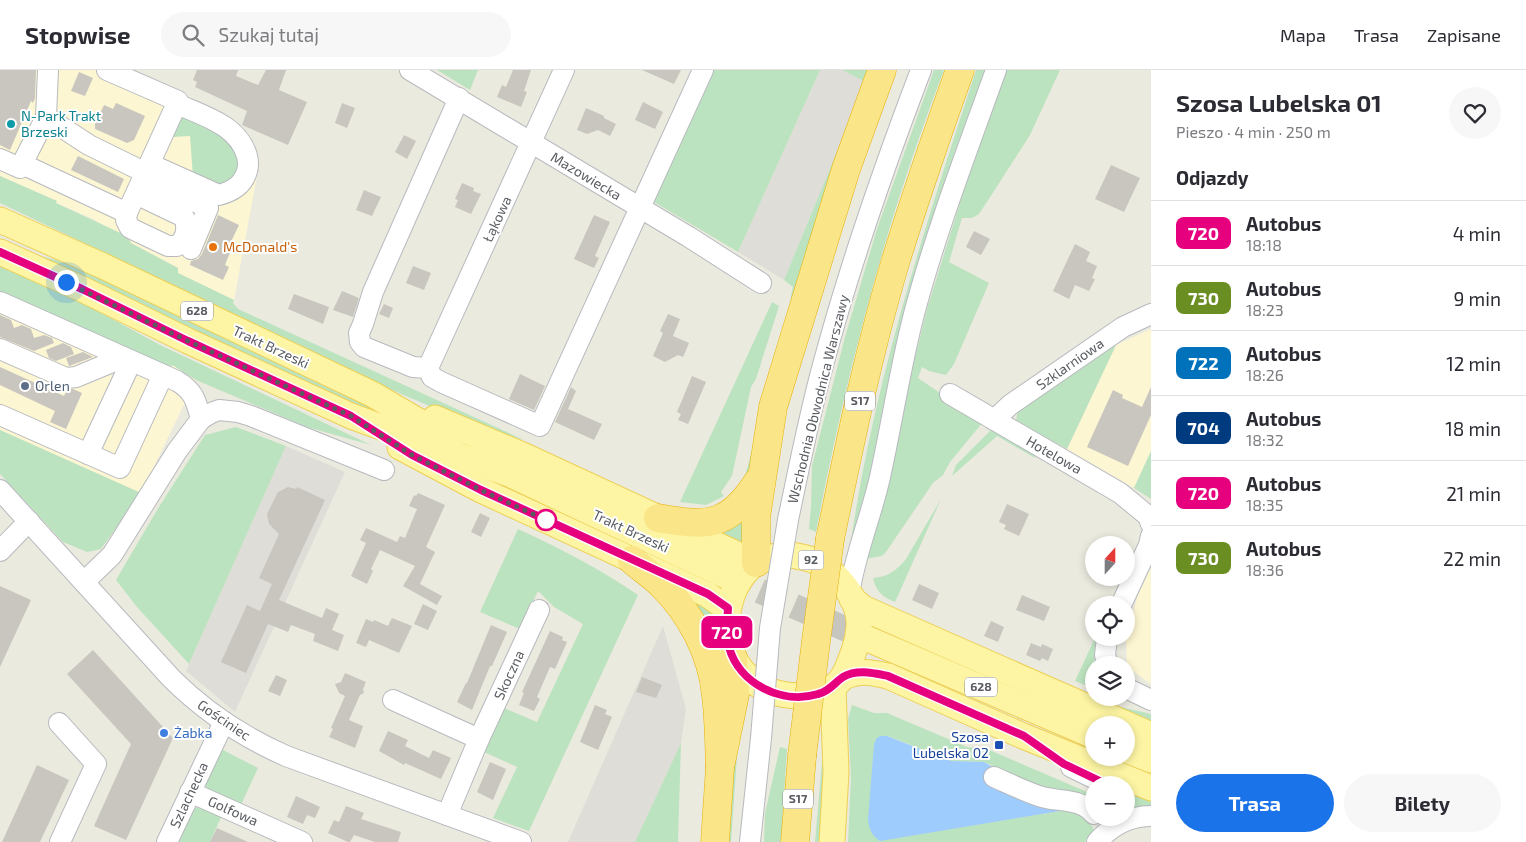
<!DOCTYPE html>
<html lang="pl">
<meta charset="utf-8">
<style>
:root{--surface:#fff;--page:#f7f7f7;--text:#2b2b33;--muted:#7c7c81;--line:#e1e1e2;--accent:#1a73e8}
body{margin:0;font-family:"Exo 2",sans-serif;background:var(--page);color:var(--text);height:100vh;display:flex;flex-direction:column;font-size:19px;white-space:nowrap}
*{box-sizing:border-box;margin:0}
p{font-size:16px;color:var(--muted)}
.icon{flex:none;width:28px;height:28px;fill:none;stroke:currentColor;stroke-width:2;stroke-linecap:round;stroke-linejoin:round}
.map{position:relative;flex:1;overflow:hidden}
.drawer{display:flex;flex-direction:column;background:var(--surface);width:375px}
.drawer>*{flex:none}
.badge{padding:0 10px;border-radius:8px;font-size:18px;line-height:32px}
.needle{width:32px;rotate:21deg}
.buttons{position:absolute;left:1085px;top:466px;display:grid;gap:10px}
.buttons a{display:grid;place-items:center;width:50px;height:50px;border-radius:50%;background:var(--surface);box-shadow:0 2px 8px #0003;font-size:25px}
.you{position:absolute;width:25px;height:25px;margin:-12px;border:4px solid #fff;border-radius:50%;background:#1a73e8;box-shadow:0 0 0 8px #1a73e833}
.map>.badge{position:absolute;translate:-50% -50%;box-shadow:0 0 0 2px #fff}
h2{padding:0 25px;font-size:19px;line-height:45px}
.round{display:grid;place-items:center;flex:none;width:52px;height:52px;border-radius:26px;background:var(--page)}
.summary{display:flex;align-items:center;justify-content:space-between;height:85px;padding:0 25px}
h1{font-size:24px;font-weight:700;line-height:38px}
.cta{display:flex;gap:10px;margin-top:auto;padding:10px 25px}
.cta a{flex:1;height:58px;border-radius:30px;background:var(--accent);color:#fff;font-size:20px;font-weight:700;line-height:58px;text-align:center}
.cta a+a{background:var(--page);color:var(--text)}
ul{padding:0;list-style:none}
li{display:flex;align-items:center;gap:15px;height:65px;padding:0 25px;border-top:1px solid var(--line)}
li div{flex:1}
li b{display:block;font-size:19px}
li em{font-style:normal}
li .badge{min-width:55px;font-weight:700;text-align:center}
header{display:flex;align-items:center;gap:30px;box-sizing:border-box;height:70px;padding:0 25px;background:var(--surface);border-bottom:1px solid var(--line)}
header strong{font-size:24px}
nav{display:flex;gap:28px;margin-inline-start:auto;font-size:18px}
.search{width:350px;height:45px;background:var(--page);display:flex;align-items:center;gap:12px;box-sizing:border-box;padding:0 18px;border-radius:28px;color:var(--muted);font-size:19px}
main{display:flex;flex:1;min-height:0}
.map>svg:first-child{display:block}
</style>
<header>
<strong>Stopwise</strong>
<div class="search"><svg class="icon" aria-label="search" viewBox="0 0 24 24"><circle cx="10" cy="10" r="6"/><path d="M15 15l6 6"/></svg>Szukaj tutaj</div>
<nav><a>Mapa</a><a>Trasa</a><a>Zapisane</a></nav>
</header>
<main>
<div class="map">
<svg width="1151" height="772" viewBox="0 0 1151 772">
<rect width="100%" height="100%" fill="#ebeadf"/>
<g fill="#fdf6d3">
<path d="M0,0H124L228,49L251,69L259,95L234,230L178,203V198L131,173L93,149L56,133V131L0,106Z"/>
<path d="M0,225L160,295L174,296L196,310L141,423L0,360Z"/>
<path d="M1151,259V381L1134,418L1067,379L1116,275Z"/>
<path d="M1151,497V614L1127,597L1126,568L1138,525Z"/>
</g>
<g fill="#dfddd7">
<path d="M820,0H842L867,11L784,210L738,182Z"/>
<path d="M286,376L345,402L235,642L186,601Z"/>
<path d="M663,556L686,639L681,673L635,772H568Z"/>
</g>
<g fill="#bce3bf">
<path d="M437,0H478L470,20Z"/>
<path d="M700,0H820L738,182L644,126Z"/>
<path d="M842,0H871L750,406L744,410L790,239L791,225L793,217L784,210L866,12Z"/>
<path d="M934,0H944C886,150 846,305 816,462L809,459L811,436L812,396L845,267L877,159Z"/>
<path d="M976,0H985L956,78L908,235L866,422L850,478C873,314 925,157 976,0Z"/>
<path d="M1005,0H1060L1030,65L994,121L979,144L972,148H962L949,192L989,213L954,294L946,305L929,301L922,297L918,308L983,352L950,392L943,405L933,413L886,482L882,486L865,489L927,239L977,78Z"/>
<path d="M182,44L231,67L241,101L223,118L193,107L190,66L173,67Z"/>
<path d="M0,106L57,131L56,133L127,166L131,173L178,198V203L234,230L233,233L238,239L524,370C477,358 434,338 390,319L0,133Z"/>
<path d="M15,179L63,192L92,202L191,252L386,342L383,350Z"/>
<path d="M0,193L74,228L160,275L371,375L307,357L196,310L174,296L160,295L0,225Z"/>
<path d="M772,232L779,236L756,309L751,317L732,406L721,422L724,426L706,435L680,432Z"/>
<path d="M1116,275L1067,379L1016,351L1018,338L1097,281Z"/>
<path d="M236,357L286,376L189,594L137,537L116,510L157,440L205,365Z"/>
<path d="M993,358L1034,381L1035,388L997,366L952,406L956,395Z"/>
<path d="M0,360L141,423L101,479L87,482L63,472L0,404Z"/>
<path d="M1151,381V429L1134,418Z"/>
<path d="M941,429L896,530L895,532C882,527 876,521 873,508C888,507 897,500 906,489Z"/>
<path d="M746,436L752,478L704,460Z"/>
<path d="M518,459C560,478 600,499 638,525L529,761L493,748L517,697L484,682L504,638L537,652L583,554L554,537L538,521L520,559L480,542Z"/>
<path d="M711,530L717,551L715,562L716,573L689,533Z"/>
<path d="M1095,568L1094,619L1075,611Z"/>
<path d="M852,635L874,643H887L967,677L987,679L1087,722L1094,727V733L1038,716L984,692L951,691L888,666L880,770L1060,741L1062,736L1082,738L1094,760L1085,772H848L851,707L848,649Z"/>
<path d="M1112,635L1151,644V654Z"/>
<path d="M739,658L731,772H728L736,663Z"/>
<path d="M824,670L825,684L822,772H815Z"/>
<path d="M681,673L678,772H635Z"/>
<path d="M780,677L787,679L781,772H764L765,743Z"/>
<path d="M221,679L258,698L241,735L208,720L205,714Z"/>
<path d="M1151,719V737H1134L1131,723Z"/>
<path d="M202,736L222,745L210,772H177L192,739Z"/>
</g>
<path fill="#9eccfd" d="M880,666H887L951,691L984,692L993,697L987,710L1060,741L880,771C871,765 869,759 868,749L874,675L876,669Z"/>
<g fill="#c8c6bf">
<path d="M0,0H36L35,28L33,33L31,31L10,80L0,75Z"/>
<path d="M197,0H238L236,6L258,15L266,0H286L279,20L307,32L288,75L242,55L247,41L195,17L197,12L193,10Z"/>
<path d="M513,0H531L524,21L527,22L521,37L497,27L502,15L506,17Z"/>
<path d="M642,0H681L674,14Z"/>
<path d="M79,2L93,8L85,26L71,21Z"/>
<path d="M643,32L663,42L655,59L635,50Z"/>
<path d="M116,33L145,46L134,70L127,73L95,59V54L104,35L113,39Z"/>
<path d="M342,33L355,38L347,58L335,53Z"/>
<path d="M586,38L604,46V48L616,54L610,66L598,60L587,64L577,60Z"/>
<path d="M404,65L416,71L407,89L395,82Z"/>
<path d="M78,86L124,109L118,122L71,100Z"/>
<path d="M1111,95L1140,108L1124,142L1095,129Z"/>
<path d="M462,113L474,118L473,121L481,124L471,144L455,137L458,130L455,129Z"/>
<path d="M364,120L381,127L372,146L356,140Z"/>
<path d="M218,145L239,155L228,178L231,180L225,195L229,197L223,210L190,195L191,191L198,189L202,184Z"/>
<path d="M594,145L610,152L595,186L599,188L594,198L574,189Z"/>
<path d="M974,161L990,169L981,185L966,177Z"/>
<path d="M1075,174L1090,182L1086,191L1097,196L1092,208L1095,209L1089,221L1075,215L1069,229L1053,221Z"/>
<path d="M413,196L431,203L424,220L406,213Z"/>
<path d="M342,221L359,228L353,247L333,240Z"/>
<path d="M294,224L329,237L323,254L288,239Z"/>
<path d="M384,234L393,238L389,248L379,244Z"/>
<path d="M668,244L680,249L673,266L689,273L683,287L678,285L665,292L653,286L663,263L660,261Z"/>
<path d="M0,245L11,250L14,258L22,255L31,259L34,268L44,265L52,268L54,273L34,281L0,267Z"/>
<path d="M63,273L71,277L74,284L56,291L49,288L46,280Z"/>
<path d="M83,282L93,287L69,296L66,288Z"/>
<path d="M0,297L64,326L67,320L73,319L82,323L66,359L50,352L55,341L0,315Z"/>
<path d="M520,304L545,316L534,340L509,329Z"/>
<path d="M692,306L706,312L688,354L678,350L681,344L677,342Z"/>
<path d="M571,317L576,321L568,339L602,354L594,370L555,352Z"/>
<path d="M1151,317V345L1128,396L1087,377L1113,320L1123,325L1122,328L1142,337Z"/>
<path d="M288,417L296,419L297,417L325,430L279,530L322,548L326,538L339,544L332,560L344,565L338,581L313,571L315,564L291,555L288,562L268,554L246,603L221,592L247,535L260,541L272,514L259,508L279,464L269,454L267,444L278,422Z"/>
<path d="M418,423L445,435L426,477L435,482L420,514L442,526L437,535L403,516L415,496L380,480L371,499L373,501L367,514L351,506L366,473L360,470L366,458L397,472L400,466L405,468L417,439L409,436L414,425L416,426Z"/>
<path d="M1007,434L1029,444L1019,466L1004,459L1006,455L999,452Z"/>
<path d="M480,443L490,448L481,467L471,462Z"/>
<path d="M919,514L939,523L932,539L912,530Z"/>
<path d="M0,516L31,530L0,597Z"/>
<path d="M1022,525L1050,537L1044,551L1016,540Z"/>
<path d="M423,534L437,541L428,560L414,554Z"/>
<path d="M392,548L412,556L399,583L369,570L366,577L356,573L366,549L373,552L374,550L388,556Z"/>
<path d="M991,551L1004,557L998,572L984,566Z"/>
<path d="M491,555L507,562L492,596H490L472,640L457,632L466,613H467Z"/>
<path d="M550,561L563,567L562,570L567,572L555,599L550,597L537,627L540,629L534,641L519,635L524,623L522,622Z"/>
<path d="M1031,573L1041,577L1042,574L1053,579L1048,591L1042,588L1040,591L1026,585Z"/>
<path d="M93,580L173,668L126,770L94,756L131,674L67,604Z"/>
<path d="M345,603L366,612L363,619L364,623L360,625L349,650L363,656L355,678L329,667L333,659L331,658L345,626L339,623L335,614L341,612Z"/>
<path d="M276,605L287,610L280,626L268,621Z"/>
<path d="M642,607L662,615L656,628L636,622Z"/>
<path d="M595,635L607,640L605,644L612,647L598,680L580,672Z"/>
<path d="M388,661L408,670L405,676L429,688L433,680L451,688L441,709L405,693L404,695L379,681Z"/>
<path d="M490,692L506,699L493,730L477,722Z"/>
<path d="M37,695L69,710L40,772H2Z"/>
<path d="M296,726L320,737L315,748L307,745L303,754L287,747Z"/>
<path d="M346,736L364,743L361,749L401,762L398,772H375L354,765L350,772H348L328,763L334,750L339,752Z"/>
<path d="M217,758L248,772H210Z"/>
</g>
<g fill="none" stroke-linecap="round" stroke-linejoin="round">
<path stroke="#c6c6bf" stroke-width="25" stroke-dasharray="25 12" stroke-linecap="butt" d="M726,506L868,569"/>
<g stroke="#b7b9be" stroke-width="22">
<g id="minor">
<path d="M48,0L46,47L22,94L127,143"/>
<path d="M107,0L178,31L127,143L126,150L130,158L168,176H177C187,168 188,158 184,147L136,124"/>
<path d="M410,0L689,167L761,213"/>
<path d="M46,47L89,75L146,103"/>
<path d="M0,89L20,98L22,94"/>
<path d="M150,94L219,125C233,121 243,115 247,101C249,95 248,91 247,86C238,55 204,46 177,34"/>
<path d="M144,107L208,138L191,179"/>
<path d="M0,232L177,311C194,321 196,331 201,349"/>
<path d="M0,279L66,308L76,307L117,290L131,292"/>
<path d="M428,298L432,307L441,312L540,356L703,0"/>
<path d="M428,298L413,297L364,277L360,272L359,263L363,254L373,222L459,28"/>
<path d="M428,298L564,0"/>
<path d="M950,324L1120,423L1148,446L1151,454"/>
<path d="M0,345L120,398L163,305"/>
<path d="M994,350L1010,335L1123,257L1151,244"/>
<path d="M88,384L131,292"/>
<path d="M0,420L171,608C204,641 243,667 286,686L521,772"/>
<path d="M788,450C799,398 809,346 823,295C850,194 884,97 921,0"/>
<path d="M0,481L29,451"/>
<path d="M84,512L112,485L177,381L201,349L211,343L219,340L238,342L251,346L384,400"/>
<path d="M849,524C855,484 871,447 880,407C892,353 900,298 914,244C936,161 967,81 996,0"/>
<path d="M1121,535L1149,475L1151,466"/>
<path d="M1107,568L1105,585L1108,595"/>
<path d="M1126,618L1151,630"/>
<path d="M393,630L479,669"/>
<path d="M59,653L96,694L60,772"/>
<path d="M1071,697L1108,715"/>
<path d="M994,707C1010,714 1026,722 1042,727C1061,732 1080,728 1094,744"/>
<path d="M190,722L302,772"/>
<path d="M447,745L479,669L539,540"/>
<path d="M167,772L224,652"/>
<path d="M750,772L761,668"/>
<path d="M1097,772C1111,756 1130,746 1151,746"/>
</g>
</g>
<g stroke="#edcf56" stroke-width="27">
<g id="major">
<path d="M0,150L103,196L372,324L451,370"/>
<path d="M0,182L82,219L188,271L351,346L509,404L726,506"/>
<path d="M435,348L527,387L756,493"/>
<path d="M400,377L481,420L708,525L728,539"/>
<path d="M785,484C795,486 806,487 815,491C838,503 861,530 859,557C858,573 852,587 846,601C840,615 826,623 811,625C750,633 713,583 732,526C736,514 745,500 756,493C765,488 776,486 785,484Z"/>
<path d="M852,529L863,538L874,543L1151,665"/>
<path d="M868,569L1094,666"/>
<path d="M843,607C861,600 870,602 888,606L1023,666L1151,718"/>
<path d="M1126,680L1151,690"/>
<path d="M832,772L836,702L833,618"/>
</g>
</g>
<g stroke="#e6b005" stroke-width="29">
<g id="highway">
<path d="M658,448C713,458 730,455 761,407"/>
<path d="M830,469C849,377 868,284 895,193C915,128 937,64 960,0"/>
<path d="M632,490C641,498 652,505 661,514C691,543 712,584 716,625C719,649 719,673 720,697"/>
<path d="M756,493V447L773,337L846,99L882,0"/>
<path d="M715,772L720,697L735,624L733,588"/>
<path d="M795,772L802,686"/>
</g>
</g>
<use href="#minor" stroke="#fff" stroke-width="20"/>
<use href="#major" stroke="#fdf5a3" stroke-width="25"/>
<use href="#highway" stroke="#fae688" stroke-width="28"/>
<g stroke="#b7b9be" stroke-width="22" stroke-linecap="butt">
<path id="minor-bridge" d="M761,668L770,558L788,450"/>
</g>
<g stroke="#e6b005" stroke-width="29" stroke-linecap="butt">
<path id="highway-bridge" d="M802,686L816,571L830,469"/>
</g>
<use href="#minor-bridge" stroke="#fff" stroke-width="20"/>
<use href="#highway-bridge" stroke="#fae688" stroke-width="28"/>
</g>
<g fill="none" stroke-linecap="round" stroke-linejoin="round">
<g stroke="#fff" stroke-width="11">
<path id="line" d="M0,182L82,219L188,271L351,346L412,385L481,420L708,524L728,538C727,551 726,564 729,577C739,614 782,635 818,624C830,621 834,613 843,607C857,599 873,603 888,606L1024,666L1064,694L1108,715"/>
</g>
<use href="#line" stroke="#e6007e" stroke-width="8"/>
<path stroke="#585b60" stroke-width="5" stroke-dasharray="0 9" d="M66,212L188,271L351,346L412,385L481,420L548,451L546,450"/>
</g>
<circle fill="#0f9aa8" stroke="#fff" stroke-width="2" cx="11" cy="54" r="5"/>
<circle fill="#e8710a" stroke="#fff" stroke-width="2" cx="213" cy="177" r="5"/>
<circle fill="#5c6f8a" stroke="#fff" stroke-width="2" cx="25" cy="316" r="5"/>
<circle fill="#fff" stroke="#e6007e" stroke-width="2.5" cx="546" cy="450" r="10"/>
<circle fill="#3f7fe0" stroke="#fff" stroke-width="2" cx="164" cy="663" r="5"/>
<rect fill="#1a4fb4" stroke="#fff" stroke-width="2" x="994" y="670" width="10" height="10" rx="2.5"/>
<g text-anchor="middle" stroke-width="4" stroke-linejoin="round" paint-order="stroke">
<g fill="#fff" stroke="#8a8c90" stroke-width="1">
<rect x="181" y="231.5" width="32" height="19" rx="4"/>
<rect x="845" y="321.5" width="30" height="19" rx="4"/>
<rect x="798.5" y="480.5" width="25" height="19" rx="4"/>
<rect x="965" y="607.5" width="32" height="19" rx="4"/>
<rect x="783" y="719.5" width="30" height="19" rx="4"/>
</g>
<g font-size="12" font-weight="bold" fill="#585b60">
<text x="197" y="245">628</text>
<text x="860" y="335">S17</text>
<text x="811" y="494">92</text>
<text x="981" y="621">628</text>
<text x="798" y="733">S17</text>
</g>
<g font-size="14" fill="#0d838f" stroke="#fff" text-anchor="start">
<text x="21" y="51">N-Park Trakt<tspan x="21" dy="16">Brzeski</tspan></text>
</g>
<g font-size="14" fill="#585b60" stroke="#fff">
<text transform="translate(586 106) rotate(31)" y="5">Mazowiecka</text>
<text transform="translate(497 149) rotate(-65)" y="5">Łąkowa</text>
<text transform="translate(271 277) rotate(25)" y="5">Trakt Brzeski</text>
<text transform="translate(1070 294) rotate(-35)" y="5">Szklarniowa</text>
<text transform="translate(818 329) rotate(-76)" y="5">Wschodnia Obwodnica Warszawy</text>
<text transform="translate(1054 385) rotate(30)" y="5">Hotelowa</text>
<text transform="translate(631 461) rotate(25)" y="5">Trakt Brzeski</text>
<text transform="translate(509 605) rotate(-65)" y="5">Skoczna</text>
<text transform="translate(224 650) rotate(34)" y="5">Gościniec</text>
<text transform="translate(189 725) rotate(-65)" y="5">Szlachecka</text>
<text transform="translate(233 741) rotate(24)" y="5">Golfowa</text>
</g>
<g font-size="14" fill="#c56008" stroke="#fff" text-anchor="start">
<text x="223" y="182">McDonald's</text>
</g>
<g font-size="14" fill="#4e5e75" stroke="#fff" text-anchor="start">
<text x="35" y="321">Orlen</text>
</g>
<g font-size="14" fill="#366cbe" stroke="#fff" text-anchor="start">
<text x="174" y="668">Żabka</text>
</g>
<g font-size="14" fill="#164399" stroke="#fff" text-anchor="end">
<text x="989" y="672">Szosa<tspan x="989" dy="16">Lubelska 02</tspan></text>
</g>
</g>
</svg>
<div class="buttons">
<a><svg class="needle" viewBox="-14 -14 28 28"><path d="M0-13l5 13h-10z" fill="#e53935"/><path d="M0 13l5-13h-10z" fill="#7c7c81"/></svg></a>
<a><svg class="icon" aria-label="locate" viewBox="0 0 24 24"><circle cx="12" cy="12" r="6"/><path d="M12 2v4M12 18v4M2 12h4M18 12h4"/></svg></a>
<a><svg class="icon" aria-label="layers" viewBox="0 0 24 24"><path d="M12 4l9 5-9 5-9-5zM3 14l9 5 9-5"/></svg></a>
<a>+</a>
<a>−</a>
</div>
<div class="you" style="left:66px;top:212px"></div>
<b class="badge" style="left:727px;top:562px;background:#e6007e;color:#fff">720</b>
</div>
<section class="drawer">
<div class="summary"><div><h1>Szosa Lubelska 01</h1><p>Pieszo · 4 min · 250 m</p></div><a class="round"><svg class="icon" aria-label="heart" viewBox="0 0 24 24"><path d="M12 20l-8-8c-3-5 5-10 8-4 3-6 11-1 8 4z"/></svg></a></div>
<h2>Odjazdy</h2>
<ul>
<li><span class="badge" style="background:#e6007e;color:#fff">720</span><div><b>Autobus</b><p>18:18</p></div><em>4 min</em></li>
<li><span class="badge" style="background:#6b8e23;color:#fff">730</span><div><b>Autobus</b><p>18:23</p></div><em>9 min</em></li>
<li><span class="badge" style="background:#0072bc;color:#fff">722</span><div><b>Autobus</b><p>18:26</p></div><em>12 min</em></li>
<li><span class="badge" style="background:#003b80;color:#fff">704</span><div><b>Autobus</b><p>18:32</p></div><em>18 min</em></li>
<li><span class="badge" style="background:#e6007e;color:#fff">720</span><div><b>Autobus</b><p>18:35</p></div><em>21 min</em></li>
<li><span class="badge" style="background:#6b8e23;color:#fff">730</span><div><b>Autobus</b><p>18:36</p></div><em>22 min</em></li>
</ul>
<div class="cta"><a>Trasa</a><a>Bilety</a></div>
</section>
</main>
